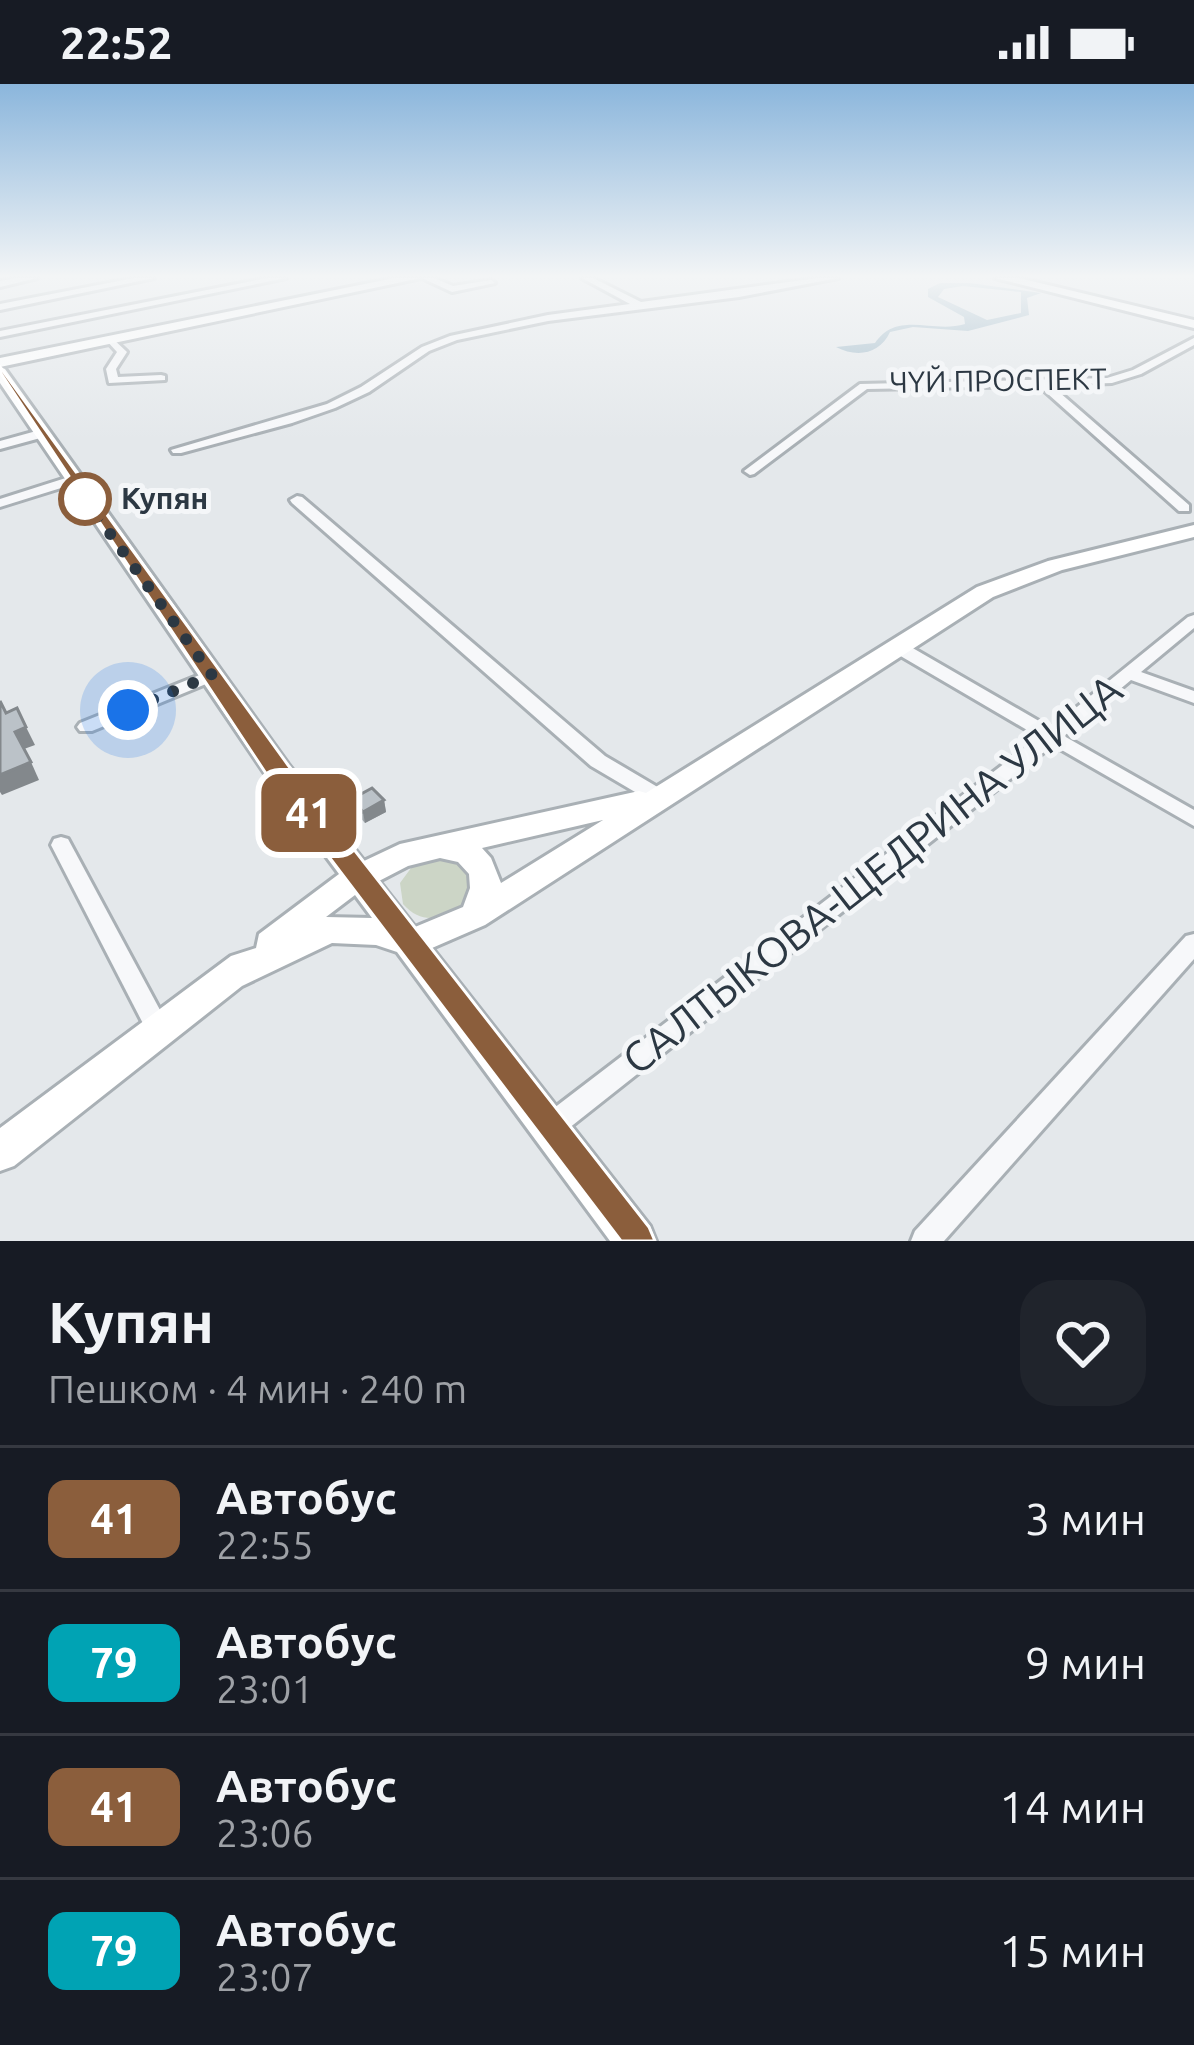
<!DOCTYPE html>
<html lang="ru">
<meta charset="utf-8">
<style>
:root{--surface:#171b24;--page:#20242c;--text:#f1f3f6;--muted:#9ea1a6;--line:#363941}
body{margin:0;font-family:Ubuntu,sans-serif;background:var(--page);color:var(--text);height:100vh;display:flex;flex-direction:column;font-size:45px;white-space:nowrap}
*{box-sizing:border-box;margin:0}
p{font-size:39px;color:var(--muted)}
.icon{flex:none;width:66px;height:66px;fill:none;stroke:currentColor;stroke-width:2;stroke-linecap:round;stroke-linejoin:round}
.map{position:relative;height:1157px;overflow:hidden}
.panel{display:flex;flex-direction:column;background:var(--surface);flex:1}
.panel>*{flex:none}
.badge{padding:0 24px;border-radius:18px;font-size:42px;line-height:78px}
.you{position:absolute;width:60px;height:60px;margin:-30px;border:9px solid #fff;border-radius:50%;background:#1a73e8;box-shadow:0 0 0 18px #1a73e833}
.map>.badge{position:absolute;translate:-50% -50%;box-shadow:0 0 0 6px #fff}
.round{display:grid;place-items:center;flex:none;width:126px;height:126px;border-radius:36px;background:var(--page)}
.head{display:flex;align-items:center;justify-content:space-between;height:204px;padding:0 48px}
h1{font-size:57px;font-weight:700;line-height:90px}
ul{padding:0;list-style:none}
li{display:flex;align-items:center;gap:36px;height:144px;padding:0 48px;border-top:3px solid var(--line)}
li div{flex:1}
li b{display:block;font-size:45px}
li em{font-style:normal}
li .badge{min-width:132px;font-weight:700;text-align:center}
.status{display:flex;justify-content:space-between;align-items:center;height:84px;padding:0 60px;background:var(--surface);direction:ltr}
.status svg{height:33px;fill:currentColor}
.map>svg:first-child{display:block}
</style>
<div class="status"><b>22:52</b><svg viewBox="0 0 49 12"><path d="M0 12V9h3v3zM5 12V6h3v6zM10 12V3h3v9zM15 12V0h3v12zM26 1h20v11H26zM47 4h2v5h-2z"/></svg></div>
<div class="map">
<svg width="1194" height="1157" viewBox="0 0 1194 1157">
<rect width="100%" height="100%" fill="#e4e8eb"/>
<path fill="#ccd5c6" d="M438,771L473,780V820C447,831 425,845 403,820L400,799L414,780Z"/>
<path fill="#a1bac9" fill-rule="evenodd" d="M940,199H970L1041,209L1027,214L1029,231L968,247L913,243L890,248C880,270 857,274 836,263L875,259C898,226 932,250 965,240L964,233L928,213V205ZM963,202L1021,208V229L987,236L938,213L944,205Z"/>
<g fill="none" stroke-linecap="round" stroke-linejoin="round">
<g stroke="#a9b0b5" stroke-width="6">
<g id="street">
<path d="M16,194H37L0,203V197Z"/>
<path d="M134,194H154L0,226V220Z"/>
<path d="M267,194H286L0,253V247Z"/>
<path d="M422,194H434L453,202L491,196L495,199L452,208Z"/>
<path d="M582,194H593L641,218L818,194H838L739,213L548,237L457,256L429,267L369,308L335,324L292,339L181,369H173L171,366L327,320L361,303L422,263L450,252L548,231L630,220Z"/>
<path d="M111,253L127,268L116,285L118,293L161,291L165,292V296L109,299L106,285L117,268L106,256Z"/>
<path d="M1194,254V261L1141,290L1112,299L1051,301L1189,421V427H1179L1039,302L867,305L754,390L750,391L744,387L860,300L1107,294L1133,286Z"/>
<path d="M40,346L44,347V353L0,365V357Z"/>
<path d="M72,392L78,396L77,399L0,423V415Z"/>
<path d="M297,412L302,413L605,672L666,708L669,713L666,718L659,720L652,718L591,682L292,419L290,416Z"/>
<path d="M1194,531V544L1141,588L1194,607V619L1131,596L1064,652L1194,726V742L1053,661L559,1052L550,1056L541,1052L537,1043L541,1034L1039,653L892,567L890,563L892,559H904L1051,644L1188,533Z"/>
<path d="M212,586L220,591L218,595L92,647H80L77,643L80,639Z"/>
<path d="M61,753L68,755L167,939L171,947L167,955L159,958L151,955L51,761L54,755Z"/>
<path d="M1194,850V875L944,1157H911L915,1147L1186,852Z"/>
</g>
</g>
<g stroke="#a9b0b5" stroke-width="6">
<g id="secondary">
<path d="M394,194H421L0,283L5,285L288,680L364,777L400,760L639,707L646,709L977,503L1048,477L1194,441V453L1062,486L993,513L485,841L432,864L650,1142L656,1157H610L397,868L376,861L332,859L242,902L14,1082L0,1087V1044L231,872L256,864L259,850L339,790L268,694L0,299V274ZM603,736L501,799L491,774L482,764ZM440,774L458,778L469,790L470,804L463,823L415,843L379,797L408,782ZM355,811L372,834L326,833Z"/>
<path d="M995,194H1019L1194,236V244Z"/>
</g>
</g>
<use href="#street" fill="#f7f8fa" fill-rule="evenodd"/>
<use href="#secondary" fill="#fff" fill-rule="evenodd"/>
</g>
<path fill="#a1a7ac" d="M352,715L384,716L386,728L365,739L354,727Z"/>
<g fill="#83888c">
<path d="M26,643L35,661L24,665L15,648Z"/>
<path d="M31,678L39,696L2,711L0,708V691Z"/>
<path d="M384,716L386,728L365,739L363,728Z"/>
</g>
<g fill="#bbc2c8" stroke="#83888c" stroke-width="3">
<path d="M0,617L6,629L17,624L26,643L15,648L31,678L0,691Z"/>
<path d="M372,704L384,716L363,728L352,715Z"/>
</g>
<linearGradient id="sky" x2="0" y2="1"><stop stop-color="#8bb6dc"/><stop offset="0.54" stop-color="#f3f5f6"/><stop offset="1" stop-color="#f3f5f6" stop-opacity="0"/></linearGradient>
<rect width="1194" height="356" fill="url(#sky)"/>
<path fill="#8b5e3c" stroke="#fff" stroke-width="3" d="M0,283L288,681L649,1143L655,1157H621L269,694L0,288Z"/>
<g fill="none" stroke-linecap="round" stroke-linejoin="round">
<path stroke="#2c3843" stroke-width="12" stroke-dasharray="0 21.6" d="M85,415L212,591L128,626"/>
</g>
<circle fill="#fff" stroke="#8b5e3c" stroke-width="6" cx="85" cy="415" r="24"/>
<g text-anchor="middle" stroke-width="10" stroke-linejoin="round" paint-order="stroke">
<g font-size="30" fill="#2c3843" stroke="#f4f6f8">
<text transform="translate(998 297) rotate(-1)" y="10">ЧҮЙ ПРОСПЕКТ</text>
</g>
<g font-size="30" font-weight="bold" fill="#2c3843" stroke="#f4f6f8" text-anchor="start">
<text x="121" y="425">Купян</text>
</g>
<g font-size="42" fill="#2c3843" stroke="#f4f6f8">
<text transform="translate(872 790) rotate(-38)" y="15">САЛТЫКОВА-ЩЕДРИНА УЛИЦА</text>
</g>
</g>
</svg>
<div class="you" style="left:128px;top:626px"></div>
<b class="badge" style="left:309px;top:729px;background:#8b5e3c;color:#fff">41</b>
</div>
<section class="panel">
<div class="head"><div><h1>Купян</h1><p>Пешком · 4 мин · 240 m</p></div><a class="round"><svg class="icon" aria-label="heart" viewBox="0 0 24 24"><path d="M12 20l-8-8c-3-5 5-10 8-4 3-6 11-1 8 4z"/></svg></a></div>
<ul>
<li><span class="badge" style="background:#8b5e3c;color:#fff">41</span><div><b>Автобус</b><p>22:55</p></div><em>3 мин</em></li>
<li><span class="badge" style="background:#00a3b4;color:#fff">79</span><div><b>Автобус</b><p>23:01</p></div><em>9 мин</em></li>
<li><span class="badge" style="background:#8b5e3c;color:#fff">41</span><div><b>Автобус</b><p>23:06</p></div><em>14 мин</em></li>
<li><span class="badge" style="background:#00a3b4;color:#fff">79</span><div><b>Автобус</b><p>23:07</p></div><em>15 мин</em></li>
</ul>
</section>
